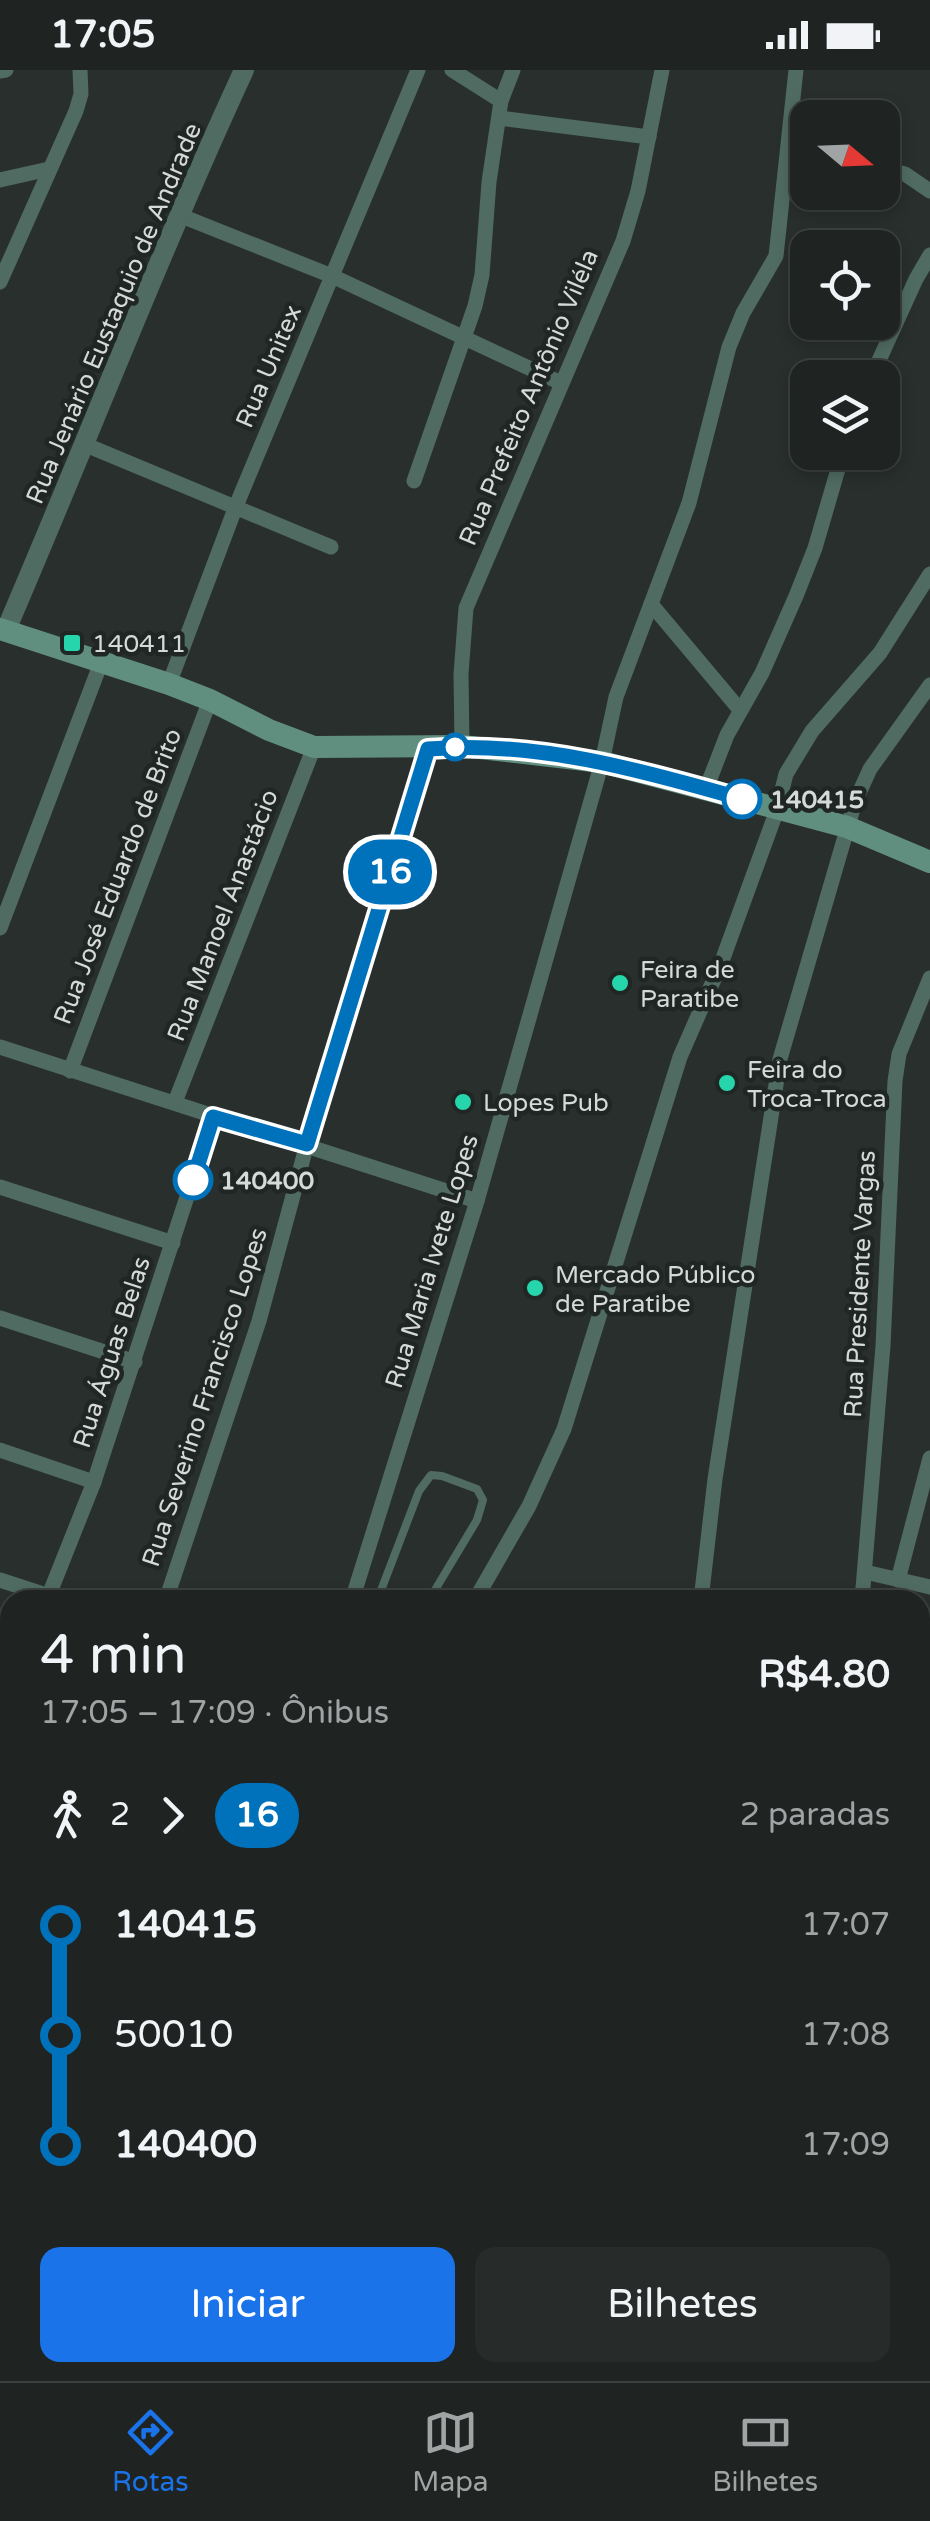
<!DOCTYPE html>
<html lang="pt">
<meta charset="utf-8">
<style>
:root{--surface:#1f2322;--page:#272b2a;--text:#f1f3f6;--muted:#a1a4a5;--line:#3c4040;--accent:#1a73e8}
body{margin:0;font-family:"Varela Round",sans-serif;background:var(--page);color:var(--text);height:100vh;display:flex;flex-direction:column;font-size:38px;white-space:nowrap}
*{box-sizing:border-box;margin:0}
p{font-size:32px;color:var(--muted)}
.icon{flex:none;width:55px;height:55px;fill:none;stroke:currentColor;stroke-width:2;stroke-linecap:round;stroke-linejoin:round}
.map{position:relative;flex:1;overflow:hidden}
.side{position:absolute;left:0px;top:1520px;width:930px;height:792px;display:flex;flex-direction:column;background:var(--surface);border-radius:30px 30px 0 0;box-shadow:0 5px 15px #0003,0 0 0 2px var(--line)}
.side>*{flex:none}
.badge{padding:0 20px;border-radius:32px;font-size:35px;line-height:65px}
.needle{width:65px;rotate:109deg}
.buttons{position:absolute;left:790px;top:30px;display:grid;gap:20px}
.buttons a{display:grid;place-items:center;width:110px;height:110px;border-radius:20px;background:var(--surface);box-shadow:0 5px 15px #0003,0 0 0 2px var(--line);font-size:50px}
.map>.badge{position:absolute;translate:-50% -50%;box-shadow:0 0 0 5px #fff}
.legs{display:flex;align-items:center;gap:15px;height:110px;padding:0 40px;font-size:32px}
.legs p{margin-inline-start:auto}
.headline{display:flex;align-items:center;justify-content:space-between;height:170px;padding:0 40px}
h1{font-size:55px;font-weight:600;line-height:75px}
.button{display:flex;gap:20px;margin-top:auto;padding:20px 40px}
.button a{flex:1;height:115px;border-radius:20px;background:var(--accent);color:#fff;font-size:40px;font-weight:600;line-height:115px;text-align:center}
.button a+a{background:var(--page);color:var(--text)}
ul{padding:0 40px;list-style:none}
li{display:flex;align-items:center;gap:35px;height:110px;font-size:38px}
li i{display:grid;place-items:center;width:15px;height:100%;margin:0 12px;background:currentColor}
li i::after{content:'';width:25px;height:25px;margin:-12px;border:8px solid;border-radius:50%;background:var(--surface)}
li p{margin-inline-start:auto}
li:first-child i{background:linear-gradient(#0000 50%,currentColor 0)}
li:last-child i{background:linear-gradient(currentColor 50%,#0000 0)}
.status{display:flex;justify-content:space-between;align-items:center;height:70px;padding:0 50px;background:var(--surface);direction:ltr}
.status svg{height:28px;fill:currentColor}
.tabs{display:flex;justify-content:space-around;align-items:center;height:140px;border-top:2px solid var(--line);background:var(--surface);font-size:28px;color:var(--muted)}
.tabs a{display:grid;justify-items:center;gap:5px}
.tabs .selected{color:var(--accent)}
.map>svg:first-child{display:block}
</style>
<div class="status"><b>17:05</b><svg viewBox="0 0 49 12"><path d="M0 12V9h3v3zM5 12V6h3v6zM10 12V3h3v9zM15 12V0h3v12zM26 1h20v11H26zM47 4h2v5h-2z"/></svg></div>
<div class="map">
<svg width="930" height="2311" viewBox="0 0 930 2311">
<rect width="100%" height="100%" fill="#292f2d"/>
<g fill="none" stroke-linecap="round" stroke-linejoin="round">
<path stroke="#4f6b62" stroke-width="8" d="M374,1530L380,1523L419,1421L431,1405L442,1406L477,1419L483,1430L477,1450L429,1530"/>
<g stroke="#4f6b62" stroke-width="15">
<path d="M452,0L501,31"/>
<path d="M0,1L6,0"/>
<path d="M499,48L649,67"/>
<path d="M882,98L905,104L930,121"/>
<path d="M0,110L49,99"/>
<path d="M179,145L332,206L561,313"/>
<path d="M0,212L76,41L81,24L80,0"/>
<path d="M871,308L916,209L930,185"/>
<path d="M86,375L331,477"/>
<path d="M414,411L475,236L482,205L489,112L501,31L513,0"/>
<path d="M651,534L740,640"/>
<path d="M169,614L236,436L418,0"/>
<path d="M462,676L461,604L466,538L623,171L638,121L662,0"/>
<path d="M706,719L727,665L762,603L796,526L815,478L843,382"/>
<path d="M0,858L102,590"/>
<path d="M0,977L477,1131"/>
<path d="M70,1001L210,630"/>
<path d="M175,1032L314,677"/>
<path d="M0,1117L173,1173"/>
<path d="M0,1248L135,1292"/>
<path d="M0,1380L94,1412"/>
<path d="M865,1502L930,1517"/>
<path d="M0,1510L49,1526"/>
<path d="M898,1510L930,1388"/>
<path d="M47,1530L94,1412L213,1047"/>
<path d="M166,1530L259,1251L307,1074L428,679"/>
<path d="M352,1530L477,1131L602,692L616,627L689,433L729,277L743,243L776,186L796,0"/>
<path d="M475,1530L529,1436L564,1359L680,987L722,891L777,740L786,704L812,661L880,583L930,504"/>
<path d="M701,1530L715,1409L780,989L855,732L870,699L930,615"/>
<path d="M862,1530L883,1276L895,1011L899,984L930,908"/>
<path d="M0,1662L10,1634"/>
<path d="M920,1801L930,1788"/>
<path d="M0,1938L10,1924"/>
<path d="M0,2148L10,2134"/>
<path d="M0,2275L10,2283"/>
<path d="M42,2311L48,2302"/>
<path d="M193,2311L199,2302"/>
<path d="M347,2311L353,2302"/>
<path d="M497,2311L503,2302"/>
<path d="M806,2311L807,2302"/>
</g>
<g stroke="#4f6b62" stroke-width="20">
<path d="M6,560C86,374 159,184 244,0"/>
<path d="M0,1799L10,1807"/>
<path d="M689,2302L700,2311"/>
<path d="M664,2311L670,2302"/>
</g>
<path stroke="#608e7f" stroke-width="22" d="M0,559L169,614L210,630L269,660L314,677L462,676L602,692L847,757L930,792"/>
</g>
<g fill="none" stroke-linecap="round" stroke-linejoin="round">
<g stroke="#fff" stroke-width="22">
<path id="line-1" d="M193,1110L213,1047L307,1074L428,679C534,670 641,700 742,729"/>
</g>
<use href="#line-1" stroke="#0072bc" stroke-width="15"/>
</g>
<g fill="#27d5ad" stroke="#1f2623" stroke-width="4">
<rect x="62" y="563" width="20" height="20" rx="5"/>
<circle cx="620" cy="913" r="10"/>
<circle cx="727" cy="1013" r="10"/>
<circle cx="463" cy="1032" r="10"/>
<circle cx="535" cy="1218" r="10"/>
</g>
<g fill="#fff" stroke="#0072bc" stroke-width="5">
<circle cx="455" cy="677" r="12"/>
<circle cx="742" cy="729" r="18"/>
<circle cx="193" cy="1110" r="18"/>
</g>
<g text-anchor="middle" stroke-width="9" stroke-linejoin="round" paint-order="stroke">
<g font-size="25" fill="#d5dad8" stroke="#1f2623">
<text transform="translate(113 243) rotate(-67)" y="9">Rua Jenário Eustaquio de Andrade</text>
<text transform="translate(268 296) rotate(-67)" y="9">Rua Unitex</text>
<text transform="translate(528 327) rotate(-67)" y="9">Rua Prefeito Antônio Viléla</text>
<text transform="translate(117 806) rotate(-69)" y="9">Rua José Eduardo de Brito</text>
<text transform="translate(222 845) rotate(-69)" y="9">Rua Manoel Anastácio</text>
<text transform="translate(431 1191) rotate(-73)" y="9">Rua Maria Ivete Lopes</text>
<text transform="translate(859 1214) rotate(-87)" y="9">Rua Presidente Vargas</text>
<text transform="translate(111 1282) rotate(-72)" y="9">Rua Águas Belas</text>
<text transform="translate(204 1327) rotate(-72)" y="9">Rua Severino Francisco Lopes</text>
</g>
<g font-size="25" fill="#d5dad8" stroke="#1f2623" text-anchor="start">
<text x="92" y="582">140411</text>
<text x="640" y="908">Feira de<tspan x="640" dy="29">Paratibe</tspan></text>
<text x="747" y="1008">Feira do<tspan x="747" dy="29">Troca-Troca</tspan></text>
<text x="483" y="1041">Lopes Pub</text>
<text x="555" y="1213">Mercado Público<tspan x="555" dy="29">de Paratibe</tspan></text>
</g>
<g font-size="25" font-weight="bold" fill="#d5dad8" stroke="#1f2623" text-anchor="start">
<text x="770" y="738">140415</text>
<text x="220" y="1119">140400</text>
</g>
</g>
</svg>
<div class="buttons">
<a><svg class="needle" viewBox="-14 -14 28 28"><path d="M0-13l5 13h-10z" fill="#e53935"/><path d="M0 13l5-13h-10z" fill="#a1a4a5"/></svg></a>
<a><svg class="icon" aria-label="locate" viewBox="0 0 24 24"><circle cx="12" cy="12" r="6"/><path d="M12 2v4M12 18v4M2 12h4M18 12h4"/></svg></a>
<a><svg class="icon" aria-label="layers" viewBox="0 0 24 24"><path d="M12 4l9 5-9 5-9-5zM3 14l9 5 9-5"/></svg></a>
</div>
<b class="badge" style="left:390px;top:802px;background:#0072bc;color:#fff">16</b>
<section class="side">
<div class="headline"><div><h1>4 min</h1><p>17:05 – 17:09 · Ônibus</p></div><b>R$4.80</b></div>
<div class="legs"><svg class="icon" aria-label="walk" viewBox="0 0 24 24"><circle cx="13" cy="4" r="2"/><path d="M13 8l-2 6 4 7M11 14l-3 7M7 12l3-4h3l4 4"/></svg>2<svg class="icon" aria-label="forward" viewBox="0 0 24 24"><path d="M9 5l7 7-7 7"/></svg><b class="badge" style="background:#0072bc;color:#fff">16</b><p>2 paradas</p></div>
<ul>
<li><i style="color:#0072bc"></i><b>140415</b><p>17:07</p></li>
<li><i style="color:#0072bc"></i><span>50010</span><p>17:08</p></li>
<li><i style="color:#0072bc"></i><b>140400</b><p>17:09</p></li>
</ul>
<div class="button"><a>Iniciar</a><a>Bilhetes</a></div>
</section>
</div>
<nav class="tabs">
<a class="selected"><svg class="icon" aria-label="directions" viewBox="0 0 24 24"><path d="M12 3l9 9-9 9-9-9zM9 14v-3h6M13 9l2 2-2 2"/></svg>Rotas</a>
<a><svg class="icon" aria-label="map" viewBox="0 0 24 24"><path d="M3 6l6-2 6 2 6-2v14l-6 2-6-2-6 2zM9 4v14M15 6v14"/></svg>Mapa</a>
<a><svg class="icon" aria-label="tickets" viewBox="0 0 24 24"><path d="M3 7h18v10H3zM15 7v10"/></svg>Bilhetes</a>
</nav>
